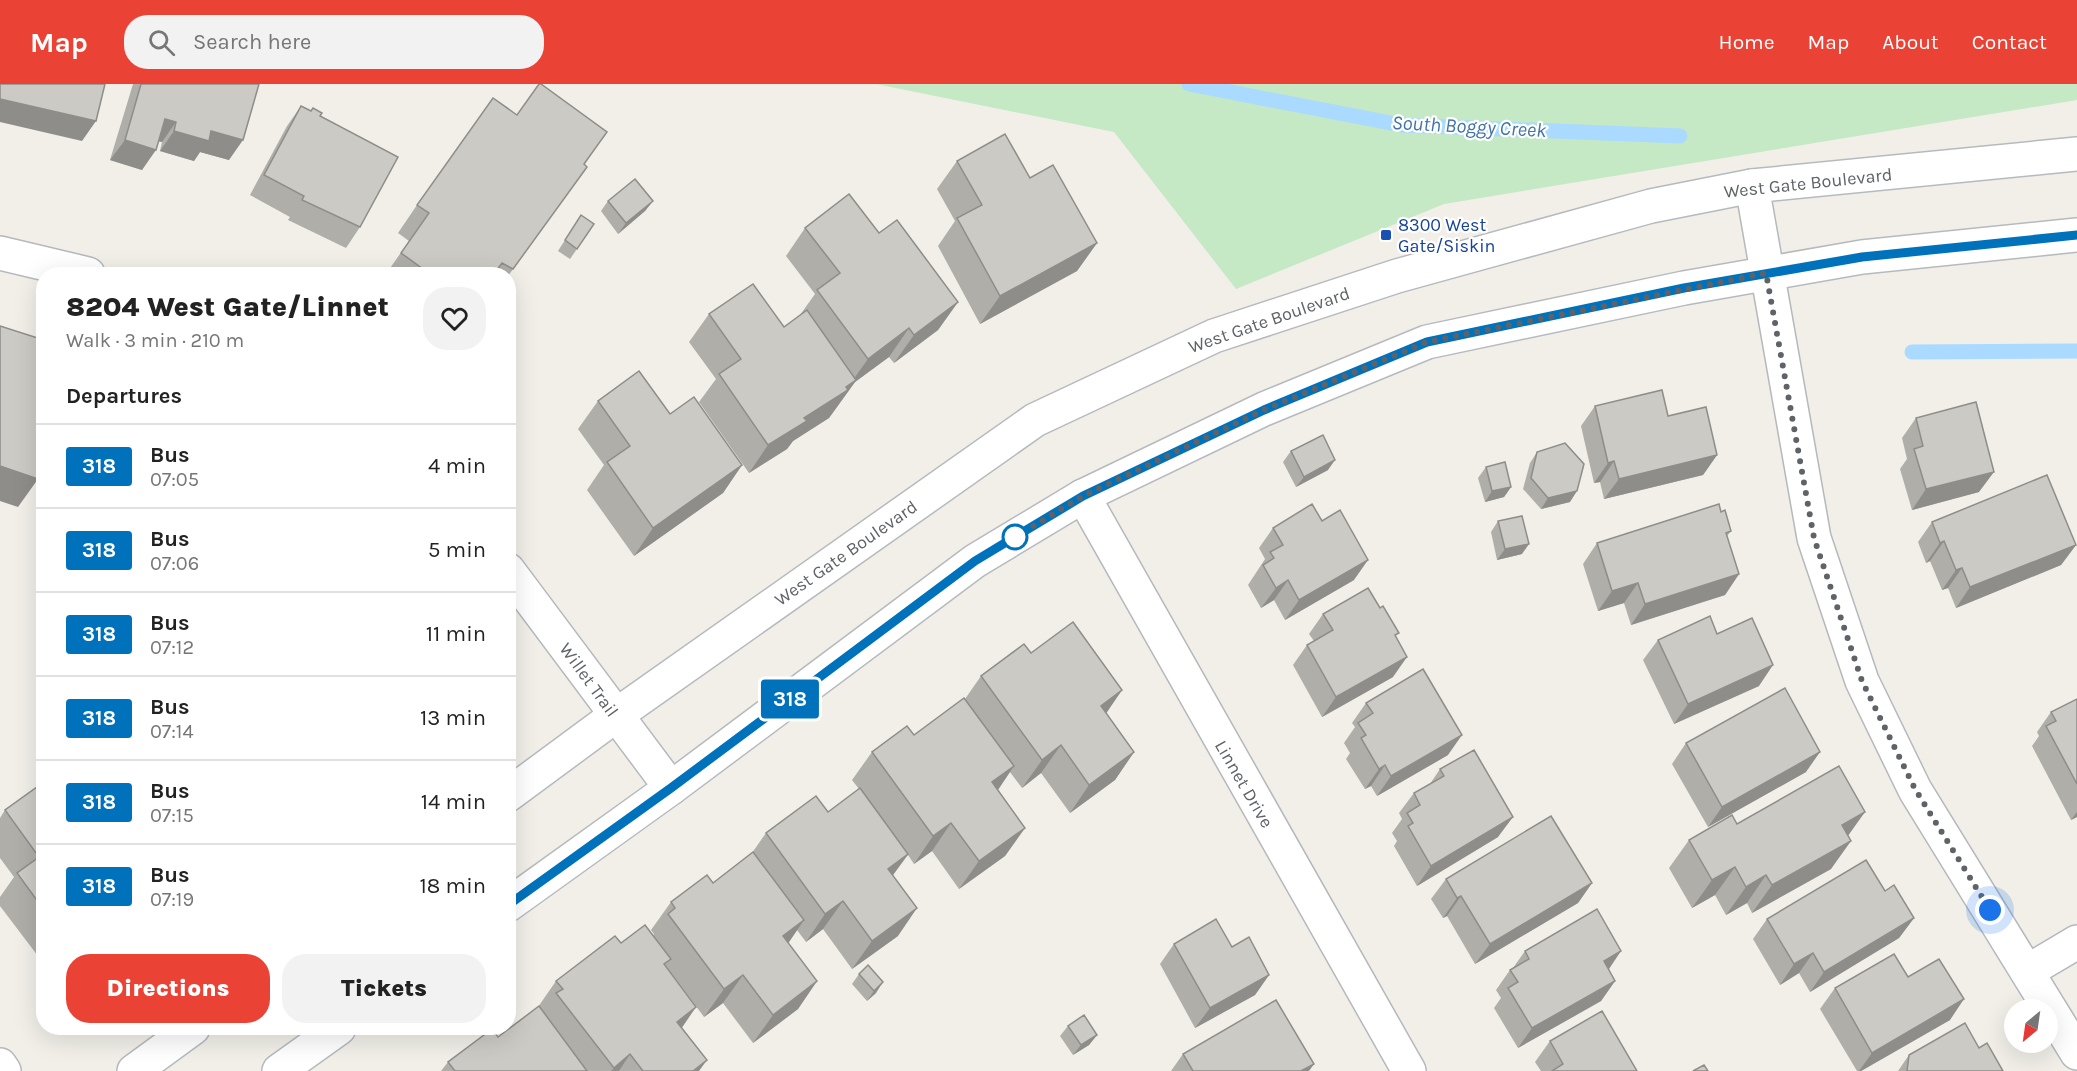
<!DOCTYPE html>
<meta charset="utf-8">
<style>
:root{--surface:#fff;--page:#f2f2f2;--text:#222;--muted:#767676;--line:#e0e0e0;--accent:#ea4335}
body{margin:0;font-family:Karla,sans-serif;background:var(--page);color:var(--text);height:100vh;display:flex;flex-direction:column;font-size:22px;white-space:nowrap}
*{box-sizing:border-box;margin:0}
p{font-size:20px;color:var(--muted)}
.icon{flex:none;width:33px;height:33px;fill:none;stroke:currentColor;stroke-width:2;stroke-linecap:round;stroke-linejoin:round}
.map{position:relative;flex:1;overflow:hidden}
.sheet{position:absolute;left:36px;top:183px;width:480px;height:768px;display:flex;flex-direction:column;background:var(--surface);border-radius:24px;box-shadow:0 6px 24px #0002}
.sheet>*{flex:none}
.badge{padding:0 12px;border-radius:4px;font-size:21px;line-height:39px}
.needle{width:39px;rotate:209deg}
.buttons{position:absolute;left:2004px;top:915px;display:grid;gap:12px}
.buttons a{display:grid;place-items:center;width:54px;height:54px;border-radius:50%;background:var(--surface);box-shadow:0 6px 24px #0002;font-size:30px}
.you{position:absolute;width:30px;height:30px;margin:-15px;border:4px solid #fff;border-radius:50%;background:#1a73e8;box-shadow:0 0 0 9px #1a73e833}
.map>.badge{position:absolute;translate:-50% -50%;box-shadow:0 0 0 3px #fff}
h2{padding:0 30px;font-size:22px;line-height:54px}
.round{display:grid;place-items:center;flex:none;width:63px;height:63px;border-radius:24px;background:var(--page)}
.head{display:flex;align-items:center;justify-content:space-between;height:102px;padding:0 30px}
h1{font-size:28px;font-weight:800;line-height:45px}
.action{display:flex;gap:12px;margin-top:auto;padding:12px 30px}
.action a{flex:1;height:69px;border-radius:24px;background:var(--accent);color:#fff;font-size:24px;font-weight:800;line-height:69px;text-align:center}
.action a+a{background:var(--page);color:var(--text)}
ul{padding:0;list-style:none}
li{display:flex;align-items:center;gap:18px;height:84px;padding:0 30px;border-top:2px solid var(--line)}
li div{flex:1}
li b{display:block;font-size:22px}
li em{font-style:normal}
li .badge{min-width:66px;font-weight:700;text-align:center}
header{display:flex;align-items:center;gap:36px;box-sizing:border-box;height:84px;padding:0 30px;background:var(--accent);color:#fff}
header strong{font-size:28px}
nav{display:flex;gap:33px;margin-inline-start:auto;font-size:21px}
.search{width:420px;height:54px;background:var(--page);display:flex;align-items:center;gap:15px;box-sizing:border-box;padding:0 21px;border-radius:24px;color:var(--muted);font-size:22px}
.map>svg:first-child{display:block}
</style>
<header>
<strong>Map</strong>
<div class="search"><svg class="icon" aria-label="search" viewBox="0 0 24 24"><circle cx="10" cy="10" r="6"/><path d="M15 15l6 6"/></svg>Search here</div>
<nav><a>Home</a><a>Map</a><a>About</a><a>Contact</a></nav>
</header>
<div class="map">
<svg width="2077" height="987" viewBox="0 0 2077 987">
<rect width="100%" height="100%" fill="#f1efe8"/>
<path fill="#c5e8c5" d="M876,0H2077V16L1444,120L1236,205L1114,48Z"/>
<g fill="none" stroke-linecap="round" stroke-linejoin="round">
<g stroke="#aadaff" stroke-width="15">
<path d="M1189,0L1401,41L1680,52"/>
<path d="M1912,268L2077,267"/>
</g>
<g stroke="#b5b8bc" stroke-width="36">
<g id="minor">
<path d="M1752,102L1814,454L1862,597L1915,706L2077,969"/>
<path d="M0,169L88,190"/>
<path d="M1083,412L1409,987"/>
<path d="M508,486L671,704"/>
<path d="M2028,887L2077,858"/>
<path d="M0,981L4,987"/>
</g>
</g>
<g stroke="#b6babf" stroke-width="36">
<g id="secondary">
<path d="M508,711L615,632L1035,336L1214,252L1397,192L1651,122L1752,102L2077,70"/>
<path d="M508,821L671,704L975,477L1083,412L1264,325L1427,258L1684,204L1862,173L2077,151"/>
<path d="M134,987L193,944"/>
<path d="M279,987L339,944"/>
</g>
</g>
<use href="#minor" stroke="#fff" stroke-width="33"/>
<use href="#secondary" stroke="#fff" stroke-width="33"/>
</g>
<g fill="#afaea9">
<path d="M133,0H259L229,76L200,68L194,77L160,67L162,58L159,57L142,86L110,76Z"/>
<path d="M301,22L320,32L360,143L346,164L288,136L290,133L250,111L287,42Z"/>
<path d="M957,77L1030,94L1097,159L1077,187L980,240L938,162L955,137L937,105Z"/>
<path d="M584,80L567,111L508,192V190H386L409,157L398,149L417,121Z"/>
<path d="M608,117H653L645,127L618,150L601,127Z"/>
<path d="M581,131L594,140L570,175L558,167Z"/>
<path d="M805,144L879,149L958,218L938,246L894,279L889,273L855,298L829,334L793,357L787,365L749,389L699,318L716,295L689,258L709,230L784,243L800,231L815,210L786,172Z"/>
<path d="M598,317L670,330L742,381L723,409L634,472L587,406L604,381L578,345Z"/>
<path d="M1595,322L1668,332L1717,371L1703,391L1604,415L1600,398L1594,399L1581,342Z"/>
<path d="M1916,334L1979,408L1912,426L1900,385L1907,375L1902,354Z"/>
<path d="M1291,367L1328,386L1296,403L1283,378Z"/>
<path d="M1537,368L1570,418L1541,425L1523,405L1530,379Z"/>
<path d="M1486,383L1511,403L1504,413L1485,418L1478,394Z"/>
<path d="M1721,428L1731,447L1727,452L1739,490L1725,511L1631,541L1624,519L1598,527L1583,480L1597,459Z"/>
<path d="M1498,437L1522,470L1497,476L1491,448Z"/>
<path d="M1932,438L2076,461L2061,481L1956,524L1948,504L1942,506L1930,477L1926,479L1918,458Z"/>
<path d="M1273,444L1354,496L1285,536L1274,516L1261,524L1248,501L1265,475L1259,464Z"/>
<path d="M1380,524L1396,553L1393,593L1322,633L1293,581L1307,561L1314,557L1309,550L1323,530Z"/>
<path d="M1717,550L1759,602L1674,640L1643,576L1658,556Z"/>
<path d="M1031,569L1122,606L1106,629L1134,668L1115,696L1070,729L1041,689L1022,704L1010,688L998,706L1025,744L1005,772L959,805L932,767L914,780L908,771L893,791L898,852L852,885L823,845L806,858L797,846L788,859L817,897L798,925L753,959L723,919L704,933L666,882L681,944L699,987H441L448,978L498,953L538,923L556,897L621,859L653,852L654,850L651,846L671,818L713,799L752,769L766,749L828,728L859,705L852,696L872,668L914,651L965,615L981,592Z"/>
<path d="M2077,615V733L2071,736L2032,662L2039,652L2037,648L2051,628Z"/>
<path d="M1366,619L1448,671L1377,712L1371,702L1365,705L1346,675L1350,669L1344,659L1355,643L1352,639Z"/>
<path d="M1686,659L1806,688L1708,743L1672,680Z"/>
<path d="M1440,685L1498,753L1417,802L1394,762L1397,757L1392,749L1402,735L1399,729L1414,709L1430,700Z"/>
<path d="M44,698V880L0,822V813L14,793L0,774V734L5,726Z"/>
<path d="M1737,740L1848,752L1831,785L1752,829L1747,819L1726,831L1715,811L1692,824L1669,784L1689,756Z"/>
<path d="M1446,795L1592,799L1578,819L1475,880L1447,832L1443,834L1431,815Z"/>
<path d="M1914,834L1899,854L1810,908L1799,889L1780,901L1753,855L1767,835Z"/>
<path d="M1174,860L1232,863L1269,891L1255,911L1195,944L1160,880Z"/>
<path d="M1525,867L1608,885L1615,897L1601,917L1518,964L1494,924L1501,914L1496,906L1510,886L1513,884Z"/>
<path d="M859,890L876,909L867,917L852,900Z"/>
<path d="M1908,893L1950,936L1861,987H1857L1820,925L1835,904Z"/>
<path d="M1068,942L1097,951L1089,961L1073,971L1060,952Z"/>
<path d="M1550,957L1637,987H1541L1535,978Z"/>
<path d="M1979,964L2003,987H1898L1909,971Z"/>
<path d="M1183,970L1309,987H1171Z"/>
</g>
<g fill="#8f8d8a">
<path d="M0,15L96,37L82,57L0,38Z"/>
<path d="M165,35L176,38L162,58L151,56Z"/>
<path d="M174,47H211L243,56L229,76L200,68L194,77L160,67Z"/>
<path d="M125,56L156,66L142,86L110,76Z"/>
<path d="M653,117L645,127L618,150L626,139Z"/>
<path d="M1097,159L1077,187L980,240L1000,212Z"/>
<path d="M958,218L938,246L894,279L914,251Z"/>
<path d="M909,244L889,273L855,298L829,334L793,357L787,365L749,389L768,361L850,300L868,275Z"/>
<path d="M1717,371L1703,391L1604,415L1619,395Z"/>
<path d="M1335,376L1328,386L1296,403L1304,393Z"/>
<path d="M1614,377L1600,398L1594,399L1608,379Z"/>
<path d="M742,381L723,409L634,472L653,444Z"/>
<path d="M0,382L38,395L18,423L0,417Z"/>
<path d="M1994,388L1979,408L1912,426L1926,405Z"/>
<path d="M1511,403L1504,413L1485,418L1492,407Z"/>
<path d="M1577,407L1570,418L1541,425L1548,414Z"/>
<path d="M1944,457L1930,477L1926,479L1940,459Z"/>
<path d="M1529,460L1522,470L1497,476L1505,465Z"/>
<path d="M2076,461L2061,481L1956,524L1970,503Z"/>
<path d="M1368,476L1354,496L1285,536L1299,516Z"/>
<path d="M1962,484L1948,504L1942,506L1956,486Z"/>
<path d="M1739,490L1725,511L1631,541L1645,520Z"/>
<path d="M1288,496L1274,516L1261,524L1276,504Z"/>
<path d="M1638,499L1624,519L1598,527L1612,507Z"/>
<path d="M1407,573L1393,593L1322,633L1336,613Z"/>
<path d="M1773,581L1759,602L1674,640L1688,620Z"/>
<path d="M1122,606L1103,634L1101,622Z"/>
<path d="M1462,651L1448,671L1377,712L1391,692Z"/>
<path d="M1061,661L1041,689L1022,704L1042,676Z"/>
<path d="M1134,668L1115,696L1070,729L1089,701Z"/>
<path d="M1820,668L1806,688L1708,743L1722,723Z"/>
<path d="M1385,681L1371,702L1365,705L1379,685Z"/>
<path d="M1014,682L995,710L992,698Z"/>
<path d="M1865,728L1845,756L1842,741Z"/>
<path d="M2077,728V733L2071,736Z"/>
<path d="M1513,733L1498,753L1417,802L1431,782Z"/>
<path d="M951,739L932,767L914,780L933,752Z"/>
<path d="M1025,744L1005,772L959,805L979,777Z"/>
<path d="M1851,757L1831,785L1752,829L1772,801Z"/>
<path d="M908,770L888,798V785Z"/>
<path d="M1735,783L1715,811L1692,824L1712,796Z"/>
<path d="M1766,791L1747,819L1726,831L1746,803Z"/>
<path d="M1592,799L1578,819L1475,880L1490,860Z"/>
<path d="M1461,812L1447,832L1443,834L1457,814Z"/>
<path d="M843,817L823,845L806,858L825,830Z"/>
<path d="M917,824L898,852L852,885L872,857Z"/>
<path d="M1914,834L1899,854L1810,908L1824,888Z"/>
<path d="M804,836L785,864L783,852Z"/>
<path d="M1621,867L1607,888L1604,877Z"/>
<path d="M1813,869L1799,889L1780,901L1794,880Z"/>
<path d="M743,891L723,919L704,933L724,905Z"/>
<path d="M1269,891L1255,911L1195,944L1210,924Z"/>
<path d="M817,897L798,925L753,959L773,931Z"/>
<path d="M1615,897L1601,917L1518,964L1532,944Z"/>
<path d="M883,898L876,909L867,917L874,907Z"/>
<path d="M1964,915L1950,936L1861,987H1859L1872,969Z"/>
<path d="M696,923L677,951V938Z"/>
<path d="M1097,951L1089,961L1073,971L1081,961Z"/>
<path d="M630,970L619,987H611L614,984Z"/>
<path d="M707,976L699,987H693Z"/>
<path d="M1314,980L1309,987H1301Z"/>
</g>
<g fill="#cccac5" stroke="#8f8d8a" stroke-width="1.5">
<path d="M0,0H105L96,37L0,15Z"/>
<path d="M141,0H259L243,56L211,47L209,57L174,47L176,38L165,35L156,66L125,56Z"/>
<path d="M539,0H541L607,48L584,80L587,83L513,185L502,179L494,190H430L401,169L429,129L417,121L493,14L517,31Z"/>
<path d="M301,22L311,27L313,24L322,29L320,32L398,73L360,143L302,116L304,112L264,91Z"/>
<path d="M1005,50L1030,94L1053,81L1097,159L1000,212L957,134L982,121L957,77Z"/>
<path d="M635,95L653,117L626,139L608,117Z"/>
<path d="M849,110L879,149L897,136L958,218L914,251L909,244L868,275L817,206L840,189L805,144Z"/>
<path d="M581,131L594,140L577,165L565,156Z"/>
<path d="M753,200L784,243L807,226L856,296L846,303L848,306L804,334L807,337L768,361L719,290L741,275L709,230Z"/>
<path d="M0,242L44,256V378L38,395L0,382Z"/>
<path d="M639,287L670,330L694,313L742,381L653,444L607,378L630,362L598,317Z"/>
<path d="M1662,306L1668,332L1706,323L1717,371L1619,395L1614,377L1608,379L1595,322Z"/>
<path d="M1976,318L1994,388L1926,405L1914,365L1923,362L1916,334Z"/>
<path d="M1323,351L1335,376L1304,393L1291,367Z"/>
<path d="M1565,359L1584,380L1577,407L1548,414L1531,394L1537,368Z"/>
<path d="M1505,378L1511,403L1492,407L1486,383Z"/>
<path d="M2047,391L2076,461L1970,503L1962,484L1956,486L1944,457L1940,459L1932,438Z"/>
<path d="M1312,420L1322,437L1340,426L1368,476L1299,516L1288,496L1276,504L1263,481L1274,474L1270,468L1283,461L1273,444Z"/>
<path d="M1719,420L1721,428L1725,426L1731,447L1726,449L1739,490L1645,520L1638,499L1612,507L1597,459Z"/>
<path d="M1522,432L1529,460L1505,465L1498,437Z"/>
<path d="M1368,504L1380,524L1383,522L1399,549L1395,551L1407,573L1336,613L1307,561L1333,546L1323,530Z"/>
<path d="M1710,532L1717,550L1752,534L1773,581L1688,620L1658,556Z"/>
<path d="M1073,538L1122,606L1101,622L1134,668L1089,701L1061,661L1042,676L981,592L1024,560L1031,569Z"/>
<path d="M1423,585L1462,651L1391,692L1385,681L1379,685L1361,654L1366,651L1358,639L1373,629L1366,619Z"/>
<path d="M1785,604L1820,668L1722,723L1686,659Z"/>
<path d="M964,614L1014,682L992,698L1025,744L979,777L951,739L933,752L872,668L907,642L914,651Z"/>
<path d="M2077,615V700L2046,642L2056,637L2051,628Z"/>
<path d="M1474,666L1513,733L1431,782L1408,742L1413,739L1407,729L1420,721L1414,709L1444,692L1440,685Z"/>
<path d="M1839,682L1865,728L1842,741L1851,757L1772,801L1766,791L1746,803L1735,783L1712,796L1689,756L1732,731L1737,740Z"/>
<path d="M44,698V826L17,789L39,773L5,726Z"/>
<path d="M860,704L908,770L888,785L917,824L872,857L843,817L825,830L766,749L816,712L828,728Z"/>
<path d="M1551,732L1592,799L1490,860L1461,812L1457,814L1446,795Z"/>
<path d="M753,768L804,836L783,852L817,897L773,931L743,891L724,905L668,830L675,824L671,818L707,791L713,799Z"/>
<path d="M1866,776L1885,807L1894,801L1914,834L1824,888L1813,869L1794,880L1767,835Z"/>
<path d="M1597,825L1621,867L1604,877L1615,897L1532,944L1508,904L1518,898L1510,886L1529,875L1525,867Z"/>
<path d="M1216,835L1232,863L1249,853L1269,891L1210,924L1174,860Z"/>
<path d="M645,841L671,875L664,880L696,923L677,938L707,976L693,987H643L630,970L614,984L556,909L563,905L556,897L615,852L621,859Z"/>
<path d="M1894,870L1908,893L1939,875L1964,915L1872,969L1835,904Z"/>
<path d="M868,881L883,898L874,907L859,890Z"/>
<path d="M1276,916L1314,980L1301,987H1193L1183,970Z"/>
<path d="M539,922L587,987H455L448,978L492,945L498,953Z"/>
<path d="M1602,927L1637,987H1552L1563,980L1550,957Z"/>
<path d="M1084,931L1097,951L1081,961L1068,942Z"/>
<path d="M1965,939L1979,964L1987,959L2003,987H1907L1909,971Z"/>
<path d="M1704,981L1708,987H1693Z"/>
</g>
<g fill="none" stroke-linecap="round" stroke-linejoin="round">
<g stroke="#fff" stroke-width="14">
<path id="line" d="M508,821L671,704L975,477L1083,412L1264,326L1427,258L1684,204L1862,173L2077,151"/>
</g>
<use href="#line" stroke="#0072bc" stroke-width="9"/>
<path stroke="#5f6368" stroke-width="6" stroke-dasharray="0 10.8" d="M1015,453L1083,412L1264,326L1427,258L1766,189L1814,454L1862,597L1915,705L1990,826"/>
</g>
<rect fill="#1a4fb4" stroke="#fff" stroke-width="2" x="1380" y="145" width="12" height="12" rx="3"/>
<circle fill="#fff" stroke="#0072bc" stroke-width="3" cx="1015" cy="453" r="12"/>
<g text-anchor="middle" stroke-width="4.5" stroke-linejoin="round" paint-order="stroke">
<g font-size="18" fill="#5f6368" stroke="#fff">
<text transform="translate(1808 99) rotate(-6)" y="6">West Gate Boulevard</text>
<text transform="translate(1269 236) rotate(-19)" y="6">West Gate Boulevard</text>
<text transform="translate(846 469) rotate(-35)" y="6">West Gate Boulevard</text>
<text transform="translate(589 596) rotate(54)" y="6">Willet Trail</text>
<text transform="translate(1244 700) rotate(60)" y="6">Linnet Drive</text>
</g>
<g font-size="18" fill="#164399" stroke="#fff" text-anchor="start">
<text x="1398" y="147">8300 West<tspan x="1398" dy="21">Gate/Siskin</tspan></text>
</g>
<g font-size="20" font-style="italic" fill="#4174aa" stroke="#fff">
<text transform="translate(1469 42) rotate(3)" y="7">South Boggy Creek</text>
</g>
</g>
</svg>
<div class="buttons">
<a><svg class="needle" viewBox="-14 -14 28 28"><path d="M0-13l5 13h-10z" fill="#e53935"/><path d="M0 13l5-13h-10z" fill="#767676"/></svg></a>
</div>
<div class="you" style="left:1990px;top:826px"></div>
<b class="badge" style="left:790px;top:615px;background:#0072bc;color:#fff">318</b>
<section class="sheet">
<div class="head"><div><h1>8204 West Gate/Linnet</h1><p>Walk · 3 min · 210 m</p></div><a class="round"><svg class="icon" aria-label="heart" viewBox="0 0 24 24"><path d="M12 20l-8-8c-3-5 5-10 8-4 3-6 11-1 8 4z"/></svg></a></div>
<h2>Departures</h2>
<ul>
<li><span class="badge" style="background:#0072bc;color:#fff">318</span><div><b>Bus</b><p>07:05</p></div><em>4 min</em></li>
<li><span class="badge" style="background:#0072bc;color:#fff">318</span><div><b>Bus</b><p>07:06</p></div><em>5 min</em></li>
<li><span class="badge" style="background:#0072bc;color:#fff">318</span><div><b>Bus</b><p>07:12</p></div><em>11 min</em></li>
<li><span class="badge" style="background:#0072bc;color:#fff">318</span><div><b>Bus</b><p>07:14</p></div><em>13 min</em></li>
<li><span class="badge" style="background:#0072bc;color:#fff">318</span><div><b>Bus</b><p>07:15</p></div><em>14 min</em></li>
<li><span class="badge" style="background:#0072bc;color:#fff">318</span><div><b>Bus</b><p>07:19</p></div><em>18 min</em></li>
</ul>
<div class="action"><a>Directions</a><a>Tickets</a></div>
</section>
</div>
